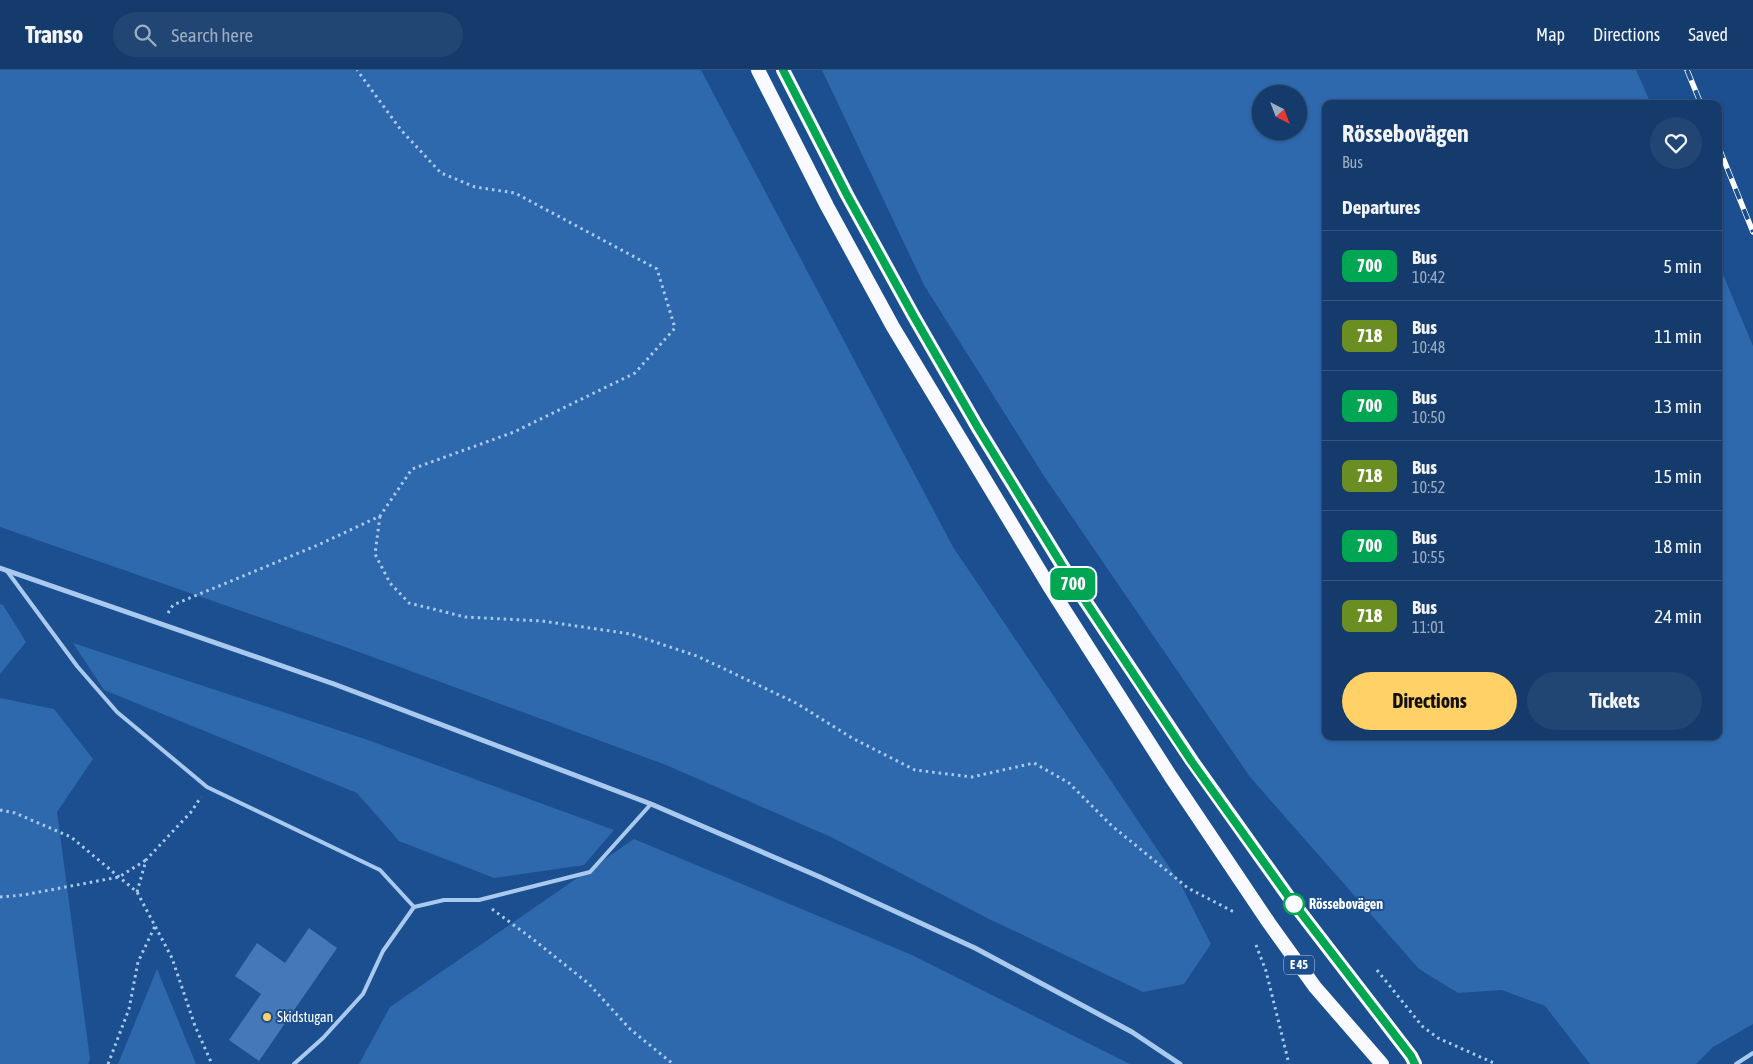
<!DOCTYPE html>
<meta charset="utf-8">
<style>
:root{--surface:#143b6b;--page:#214673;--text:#f1f3f6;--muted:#9dadc1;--line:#33557e;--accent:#ffd166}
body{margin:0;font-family:"Asap Condensed",sans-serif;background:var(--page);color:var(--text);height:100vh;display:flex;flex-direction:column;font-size:19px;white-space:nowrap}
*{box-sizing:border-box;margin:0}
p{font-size:16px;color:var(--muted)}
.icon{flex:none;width:28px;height:28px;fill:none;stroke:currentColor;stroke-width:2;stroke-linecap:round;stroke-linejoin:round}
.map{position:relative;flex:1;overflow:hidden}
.panel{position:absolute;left:1322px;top:30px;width:400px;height:640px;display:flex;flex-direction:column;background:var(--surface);border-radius:10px;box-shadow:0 1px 4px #0004,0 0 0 1px var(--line)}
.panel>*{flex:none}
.badge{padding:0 10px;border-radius:8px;font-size:18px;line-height:32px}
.needle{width:32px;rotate:138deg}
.fabs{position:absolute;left:1252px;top:15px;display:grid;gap:10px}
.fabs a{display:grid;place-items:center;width:55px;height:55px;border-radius:50%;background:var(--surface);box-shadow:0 1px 4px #0004,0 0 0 1px var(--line);font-size:25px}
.map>.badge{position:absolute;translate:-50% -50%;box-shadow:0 0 0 2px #fff}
h2{padding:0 20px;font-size:19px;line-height:45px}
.round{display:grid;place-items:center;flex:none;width:52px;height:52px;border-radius:26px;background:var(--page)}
.overview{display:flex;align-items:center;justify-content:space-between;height:85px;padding:0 20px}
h1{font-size:24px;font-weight:700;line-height:38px}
.primary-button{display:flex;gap:10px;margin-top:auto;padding:10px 20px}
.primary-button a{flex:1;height:58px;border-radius:30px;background:var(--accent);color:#111;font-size:20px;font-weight:700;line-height:58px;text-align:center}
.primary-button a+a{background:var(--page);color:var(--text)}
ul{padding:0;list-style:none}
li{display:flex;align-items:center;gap:15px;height:70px;padding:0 20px;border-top:1px solid var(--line)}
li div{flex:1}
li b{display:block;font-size:19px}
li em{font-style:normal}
li .badge{min-width:55px;font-weight:700;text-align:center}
header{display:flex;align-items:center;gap:30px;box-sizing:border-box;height:70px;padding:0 25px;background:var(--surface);border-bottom:1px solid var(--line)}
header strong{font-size:24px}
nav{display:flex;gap:28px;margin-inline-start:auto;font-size:18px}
.search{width:350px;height:45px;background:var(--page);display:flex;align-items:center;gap:12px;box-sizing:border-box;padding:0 18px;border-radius:28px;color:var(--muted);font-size:19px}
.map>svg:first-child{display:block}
</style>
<header>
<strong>Transo</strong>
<div class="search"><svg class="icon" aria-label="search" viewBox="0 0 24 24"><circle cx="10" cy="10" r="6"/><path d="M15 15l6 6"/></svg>Search here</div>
<nav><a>Map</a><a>Directions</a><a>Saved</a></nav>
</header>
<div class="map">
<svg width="1753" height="994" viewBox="0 0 1753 994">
<rect width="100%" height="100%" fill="#1b4f8f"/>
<g fill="#2e69ad" fill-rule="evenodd">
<path d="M0,0H701L953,477L1180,813L1211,874L1184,914L1143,922L989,849L831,767L666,695L348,578L0,457Z"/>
<path d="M822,0H1636L1651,34H1326V666H1719V195L1753,276V954L1713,977L1696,994H1590L1545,936L1502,920L1458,923L1419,899L1250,707L1042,403L924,215ZM1261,24H1299V61H1261Z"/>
<path d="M0,534L3,535L26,572L0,604Z"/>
<path d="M73,573L365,669L614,760L584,795L494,808L399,771L357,723L104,620Z"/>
<path d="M0,628L54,639L93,689L57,742L90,989L88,994H0Z"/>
<path d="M634,769L912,885L1130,994H359L390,937Z"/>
<path d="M157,899L196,994H118Z"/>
</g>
<path fill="#4478b7" d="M309,858L337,878L259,991L229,970L261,924L235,906L257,873L285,893Z"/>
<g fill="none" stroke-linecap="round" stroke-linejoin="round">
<g stroke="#a9c9ee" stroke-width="3" stroke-dasharray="2.5 4" stroke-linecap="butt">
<path d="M380,446L375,484L390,513L409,533L465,547L542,551L631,564L697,586L796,633L852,668L915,700L972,707L1034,693L1069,713L1112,756L1188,818L1234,842"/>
<path d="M168,543L173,535L318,475L380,446L412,399L514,362L635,303L675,258L657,199L515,123L475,117L441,103L401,60L357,0"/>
<path d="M0,740L15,743L71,767L137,822L172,888L195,956L212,994"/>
<path d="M137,822L146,790L191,742L201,727"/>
<path d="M0,827L23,825L119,807L146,790"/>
<path d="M492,839L534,870L589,914L630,959L673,994"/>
<path d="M1256,875L1266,901L1289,994"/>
<path d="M1377,900L1422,956L1438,968L1496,994"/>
<path d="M108,994L129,939L138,892L155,856"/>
</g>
<g stroke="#a9c9ee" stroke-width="4">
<path d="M7,501L77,596L117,642L207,717L380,800L414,837L444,830H479L590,802L651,734"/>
<path d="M294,994L323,968L363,924L383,881L414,837"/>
<path d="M1736,994L1753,983"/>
</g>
<path stroke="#a9c9ee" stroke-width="5" d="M0,498L334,614L651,734L820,807L975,878L1132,962L1180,994"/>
<g stroke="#f8faff" stroke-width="14">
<path d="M758,0L827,136L893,257L1049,516L1171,707L1269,853L1315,917L1382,994"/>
<path d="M783,0L847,125L913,245L978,358L1068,505L1192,691L1288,826L1411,986L1415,994"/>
</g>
<g stroke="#fff" stroke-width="5.5">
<g id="rail">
<path d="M1687,0L1701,34"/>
<path d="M1719,78L1753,162"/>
</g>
</g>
<use href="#rail" stroke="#1b4f8f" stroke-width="4" stroke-dasharray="11" stroke-linecap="butt"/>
</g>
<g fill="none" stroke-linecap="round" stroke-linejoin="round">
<g stroke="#fff" stroke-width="11">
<path id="line" d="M783,0L847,125L913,245L978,358L1068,505L1192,692L1288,826L1411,986L1415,994"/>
</g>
<use href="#line" stroke="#00a651" stroke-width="8"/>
</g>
<circle fill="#fff" stroke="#00a651" stroke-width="2.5" cx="1294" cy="834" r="10"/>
<circle fill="#ffd166" stroke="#1b4f8f" stroke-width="2" cx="267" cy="947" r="5"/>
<g text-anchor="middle" stroke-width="4" stroke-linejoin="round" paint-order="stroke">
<rect fill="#1b4f8f" stroke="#bbcadd" stroke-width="1" x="1284" y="885.5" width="30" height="19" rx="4"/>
<g font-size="12" font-weight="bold" fill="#fff">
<text x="1299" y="899">E 45</text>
</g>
<g font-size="14" font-weight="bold" fill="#fff" stroke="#1b4f8f" text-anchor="start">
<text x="1309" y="839">Rössebovägen</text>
</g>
<g font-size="14" fill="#fff" stroke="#1b4f8f" text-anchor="start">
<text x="277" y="952">Skidstugan</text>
</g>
</g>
</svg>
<div class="fabs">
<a><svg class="needle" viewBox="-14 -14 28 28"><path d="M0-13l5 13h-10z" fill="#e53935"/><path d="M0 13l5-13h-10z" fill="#9dadc1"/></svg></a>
</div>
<b class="badge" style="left:1073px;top:514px;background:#00a651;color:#fff">700</b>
<section class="panel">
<div class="overview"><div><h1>Rössebovägen</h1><p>Bus</p></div><a class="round"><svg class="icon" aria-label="heart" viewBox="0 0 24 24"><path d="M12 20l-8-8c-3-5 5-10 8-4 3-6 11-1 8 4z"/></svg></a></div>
<h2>Departures</h2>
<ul>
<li><span class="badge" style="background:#00a651;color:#fff">700</span><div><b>Bus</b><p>10:42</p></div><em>5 min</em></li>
<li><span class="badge" style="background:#6b8e23;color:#fff">718</span><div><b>Bus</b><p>10:48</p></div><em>11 min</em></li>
<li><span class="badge" style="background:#00a651;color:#fff">700</span><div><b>Bus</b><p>10:50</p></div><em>13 min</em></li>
<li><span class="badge" style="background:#6b8e23;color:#fff">718</span><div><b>Bus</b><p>10:52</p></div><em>15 min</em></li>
<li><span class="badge" style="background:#00a651;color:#fff">700</span><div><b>Bus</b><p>10:55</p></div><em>18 min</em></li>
<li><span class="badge" style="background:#6b8e23;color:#fff">718</span><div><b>Bus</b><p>11:01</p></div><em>24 min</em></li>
</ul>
<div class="primary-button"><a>Directions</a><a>Tickets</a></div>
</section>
</div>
